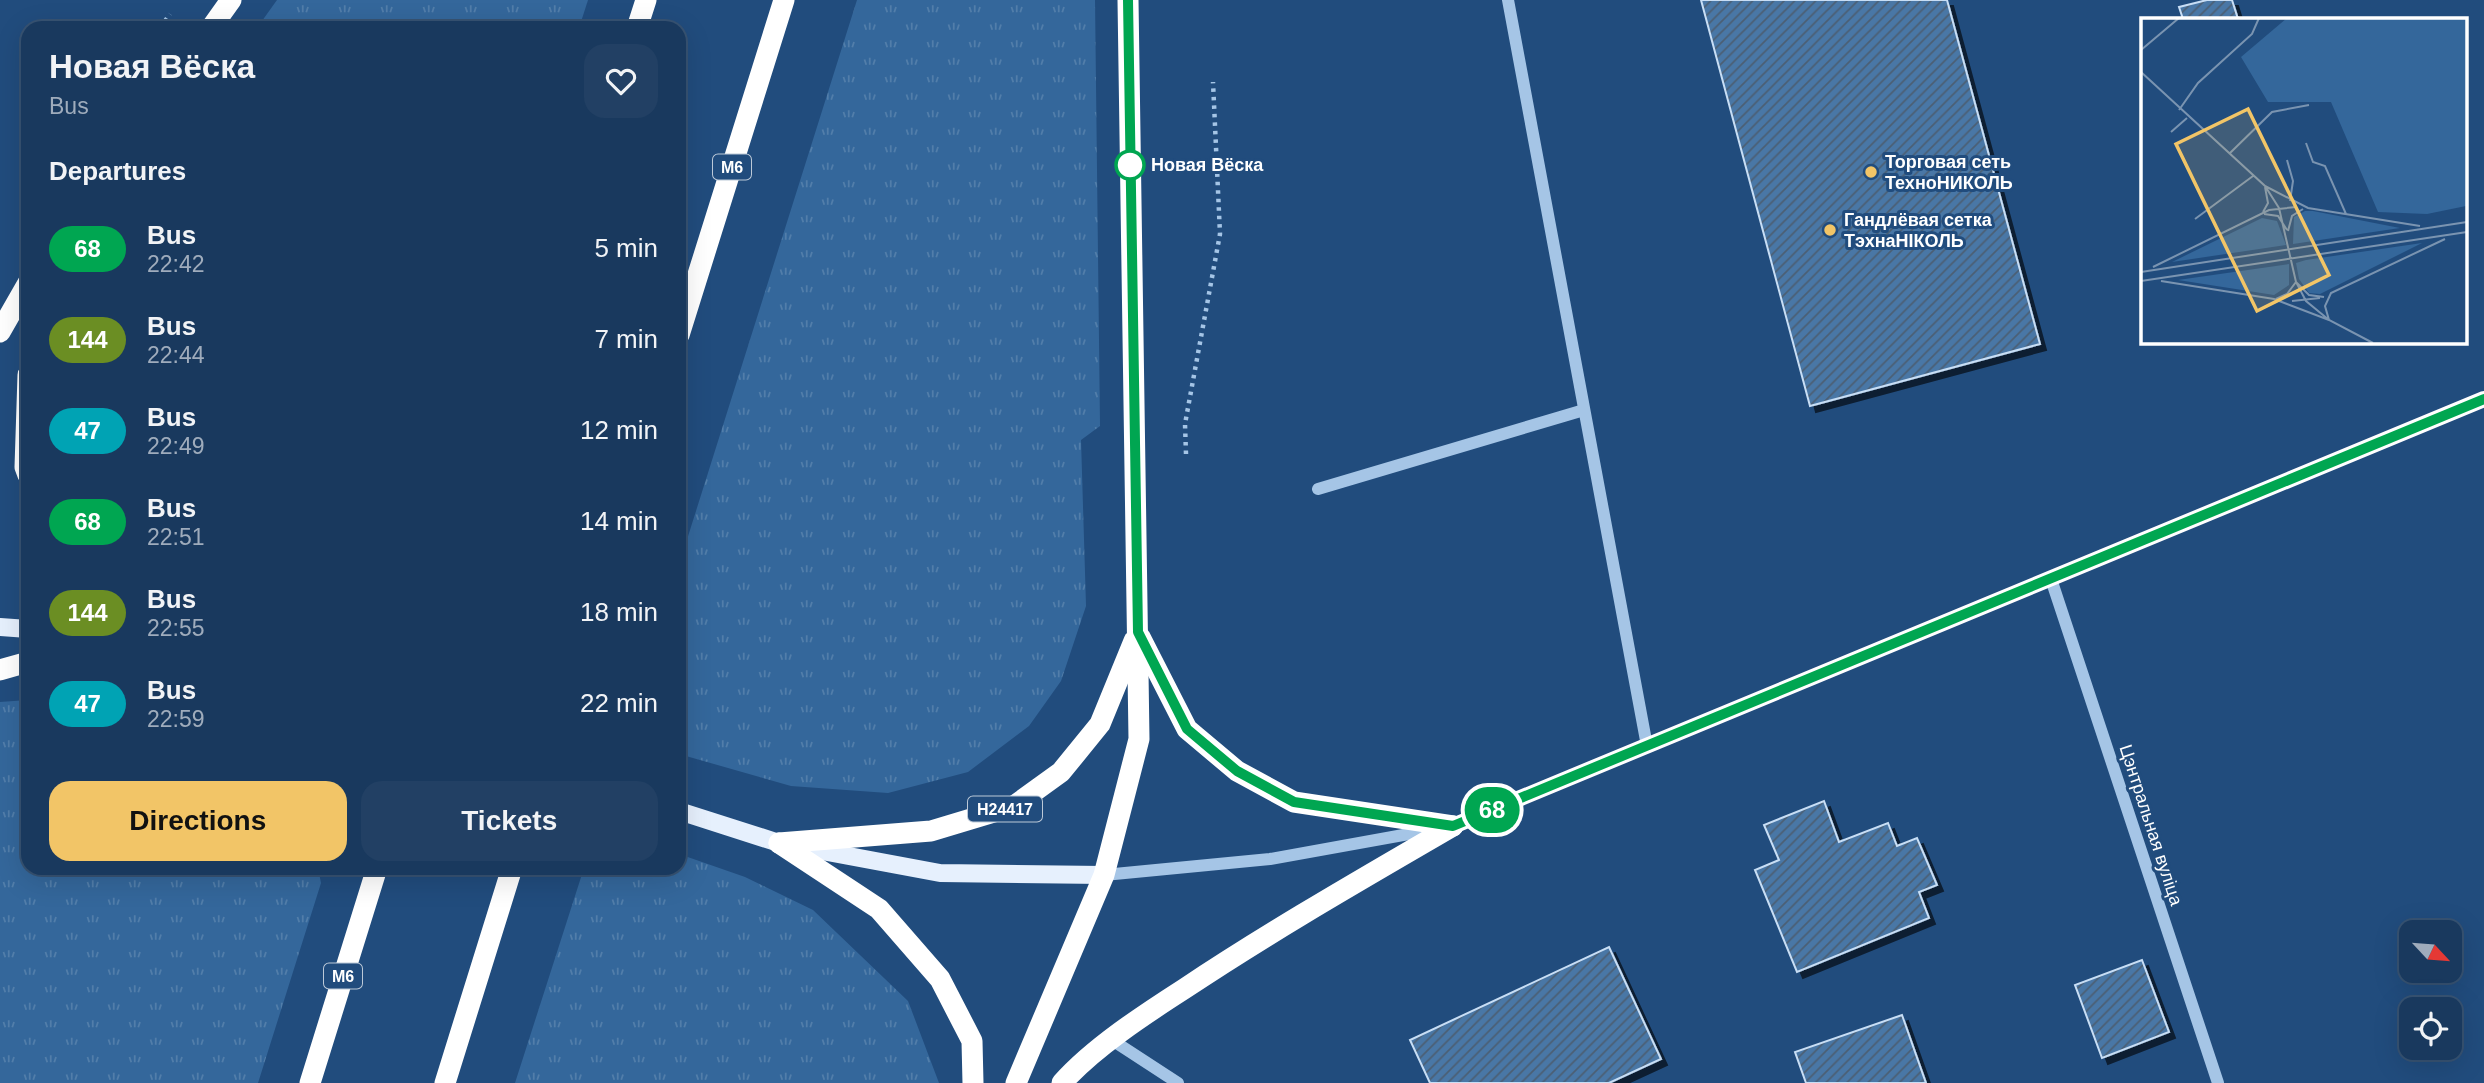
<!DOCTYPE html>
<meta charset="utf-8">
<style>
:root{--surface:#19395e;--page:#224064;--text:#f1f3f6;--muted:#9facbc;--line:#375373;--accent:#f2c567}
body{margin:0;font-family:Arial,sans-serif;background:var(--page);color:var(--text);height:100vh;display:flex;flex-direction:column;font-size:26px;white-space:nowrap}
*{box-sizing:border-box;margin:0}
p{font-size:23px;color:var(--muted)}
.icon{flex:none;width:38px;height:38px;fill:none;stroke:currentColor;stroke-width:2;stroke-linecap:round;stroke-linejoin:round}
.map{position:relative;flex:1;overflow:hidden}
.side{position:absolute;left:21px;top:21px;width:665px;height:854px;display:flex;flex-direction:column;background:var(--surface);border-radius:21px;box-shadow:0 7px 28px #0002,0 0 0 2px var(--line)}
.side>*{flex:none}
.badge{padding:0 14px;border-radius:23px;font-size:24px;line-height:46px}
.needle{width:46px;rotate:116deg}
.controls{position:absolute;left:2399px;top:920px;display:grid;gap:14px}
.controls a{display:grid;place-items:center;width:63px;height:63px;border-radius:14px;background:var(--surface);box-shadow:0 7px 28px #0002,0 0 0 2px var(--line);font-size:35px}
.map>.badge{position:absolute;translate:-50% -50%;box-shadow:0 0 0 4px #fff}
h2{padding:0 28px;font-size:26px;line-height:63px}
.round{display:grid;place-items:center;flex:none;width:74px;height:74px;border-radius:21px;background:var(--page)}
.summary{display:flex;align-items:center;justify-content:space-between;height:119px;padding:0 28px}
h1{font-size:33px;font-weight:700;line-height:52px}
.cta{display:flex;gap:14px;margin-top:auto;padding:14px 28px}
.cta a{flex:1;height:80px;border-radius:21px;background:var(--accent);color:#111;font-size:28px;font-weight:700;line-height:80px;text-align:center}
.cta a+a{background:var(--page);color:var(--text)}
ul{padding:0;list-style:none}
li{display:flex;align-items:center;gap:21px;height:91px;padding:0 28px}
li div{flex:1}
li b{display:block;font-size:26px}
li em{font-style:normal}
li .badge{min-width:77px;font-weight:700;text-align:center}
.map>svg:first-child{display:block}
</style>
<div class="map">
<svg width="2484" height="1083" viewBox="0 0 2484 1083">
<defs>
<pattern id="grass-tufts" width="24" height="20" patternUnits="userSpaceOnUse" patternTransform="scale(1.75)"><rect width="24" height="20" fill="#34679b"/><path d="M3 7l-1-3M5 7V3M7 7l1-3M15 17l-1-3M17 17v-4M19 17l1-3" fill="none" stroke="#527eaa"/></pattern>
<pattern id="building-hatch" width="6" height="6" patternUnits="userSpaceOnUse" patternTransform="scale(1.75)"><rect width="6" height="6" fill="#4a77a6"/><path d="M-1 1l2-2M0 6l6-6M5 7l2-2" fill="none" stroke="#4b5f74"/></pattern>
<filter id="shadow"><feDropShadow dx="6" dy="6" stdDeviation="0" flood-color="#0009"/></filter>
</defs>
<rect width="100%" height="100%" fill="#214c7d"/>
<g fill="url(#grass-tufts)">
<path d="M277,0H588L579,28H257Z"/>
<path d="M857,0H1095L1100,426L1081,440L1086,606L1061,681L1029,726L968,772L888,793L791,786L679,754V565Z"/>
<path d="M28,700V868H318L321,883L258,1083H0V702Z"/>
<path d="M679,854L745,877L813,910L908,1001L939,1083H515L584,868H679Z"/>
</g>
<g fill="url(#building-hatch)" stroke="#c8def5" stroke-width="2" filter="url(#shadow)">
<path d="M1701,0H1947L2040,344L1810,406Z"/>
<path d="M2207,0H2232L2238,19H2183L2179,7Z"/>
<path d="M1824,801L1839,842L1888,823L1897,846L1917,838L1937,885L1919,892L1929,918L1797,972L1755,870L1779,860L1764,825Z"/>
<path d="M1609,947L1661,1059L1609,1083H1430L1410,1040Z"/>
<path d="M2142,960L2169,1032L2102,1058L2075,985Z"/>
<path d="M1902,1015L1926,1083H1806L1795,1052Z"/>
</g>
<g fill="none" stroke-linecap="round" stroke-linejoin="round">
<g stroke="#a5c5e6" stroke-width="4.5" stroke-dasharray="3.5 5" stroke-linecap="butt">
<path d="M160,28L170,14"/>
<path d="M22,219L28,210"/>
<path d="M1186,454L1185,424L1220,234L1213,82"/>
</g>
<g stroke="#a5c5e6" stroke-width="12">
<path d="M1508,0L1647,746"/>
<path d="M1318,489L1584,410"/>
<path d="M2051,579L2218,1083"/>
<path d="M1104,875L1270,859L1453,826L2484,399"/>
<path d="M1112,1040L1178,1083"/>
</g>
<g stroke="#e6f0fd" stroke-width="18">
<path d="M0,627L28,629"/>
<path d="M679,811L779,843L940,873L1104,875"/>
</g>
<g stroke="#fff" stroke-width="21">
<path d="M211,28L231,0"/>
<path d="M637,28L646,0"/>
<path d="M0,332L28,283"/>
<path d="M679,335L784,0"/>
<path d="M28,375L25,467L28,475"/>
<path d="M1140,637L1187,729L1237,771L1294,802L1453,826"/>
<path d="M0,670L28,662"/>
<path d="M779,843L931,831L1014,806L1061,772L1100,724L1134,641"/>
<path d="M779,843L879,909L940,979L972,1041L973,1083"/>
<path d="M310,1083L377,868"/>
<path d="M445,1083L512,868"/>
<path d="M1016,1083L1104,875L1139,739L1128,0"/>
<path d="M1062,1083C1093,1048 1145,1014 1184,989C1271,931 1362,879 1453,826"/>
</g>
</g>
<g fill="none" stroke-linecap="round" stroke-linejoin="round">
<g stroke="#fff" stroke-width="16">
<path id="line" d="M1128,0L1138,632L1187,729L1237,771L1294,802L1453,826L2484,399"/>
</g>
<use href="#line" stroke="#00a651" stroke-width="10"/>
</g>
<circle fill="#fff" stroke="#00a651" stroke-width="3.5" cx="1130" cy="165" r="14"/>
<g fill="#f2c567" stroke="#214c7d" stroke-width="2.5">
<circle cx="1871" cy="172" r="7"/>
<circle cx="1830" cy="230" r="7"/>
</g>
<g text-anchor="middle" stroke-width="6" stroke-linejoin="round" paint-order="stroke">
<g fill="#214c7d" stroke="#bcc9d8" stroke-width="2">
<rect x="713" y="154.5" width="38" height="25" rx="5"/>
<rect x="968" y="796.5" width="74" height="25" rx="5"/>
<rect x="324" y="963.5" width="38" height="25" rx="5"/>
</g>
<g font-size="16" font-weight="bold" fill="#fff">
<text x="732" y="173">М6</text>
<text x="1005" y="815">Н24417</text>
<text x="343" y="982">М6</text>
</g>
<g font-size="18" font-weight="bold" fill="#fff" stroke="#214c7d" text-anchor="start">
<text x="1885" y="168">Торговая сеть<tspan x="1885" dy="21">ТехноНИКОЛЬ</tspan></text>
<text x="1844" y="226">Гандлёвая сетка<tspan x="1844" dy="21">ТэхнаНІКОЛЬ</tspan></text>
</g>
<g font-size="18" font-weight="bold" fill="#fff" stroke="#214c7d" text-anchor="start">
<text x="1151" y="171">Новая Вёска</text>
</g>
<g font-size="18" fill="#fff" stroke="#214c7d">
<text transform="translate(2151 825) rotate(72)" y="6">Цэнтральная вуліца</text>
</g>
</g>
<g transform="translate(2141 18)">
<rect width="326" height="326" fill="#214c7d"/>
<path d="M164,193H172L259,210L152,226L153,199ZM121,200L136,203L145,227L31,244ZM281,225L179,276L168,275L158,261L155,245L165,242ZM148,246V267L133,277L37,262Z" fill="#34679b"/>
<path d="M146,0H325V188L286,196L237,194L190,84H127L100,39Z" fill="#34679b"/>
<path fill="none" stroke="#7a94b1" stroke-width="2" d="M0,32L38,0M0,54L124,168L138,190M38,92L57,65L111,16L118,0M30,114L46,100M165,125L172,144L184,148L205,196M88,136L131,94L168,87M146,142L152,163L149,183M124,168L167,190L279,208M138,190L155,264L165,283L188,302L232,325M122,194L127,185L124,169M123,196L137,198L146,212M54,201L112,158M147,213L151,198L162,191M12,249L128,192L155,189M0,254L326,204M0,263L326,214M20,263L133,281L188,302M135,281L146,276L155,264L168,277L183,279M151,283L179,280M188,302L184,288L190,275L304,221"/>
<path fill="#f2c567" fill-opacity="0.15" stroke="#f2c567" stroke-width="3.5" d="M107,91L188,257L116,293L35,126Z"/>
<rect width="326" height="326" fill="none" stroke="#fff" stroke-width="3.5"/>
</g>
</svg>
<div class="controls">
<a><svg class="needle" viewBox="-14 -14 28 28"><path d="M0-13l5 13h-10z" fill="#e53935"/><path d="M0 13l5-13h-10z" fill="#9facbc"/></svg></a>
<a><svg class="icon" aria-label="locate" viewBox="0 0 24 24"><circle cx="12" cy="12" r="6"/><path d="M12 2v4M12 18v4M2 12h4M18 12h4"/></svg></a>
</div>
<b class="badge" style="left:1492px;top:810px;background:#00a651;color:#fff">68</b>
<section class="side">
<div class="summary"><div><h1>Новая Вёска</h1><p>Bus</p></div><a class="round"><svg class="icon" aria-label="heart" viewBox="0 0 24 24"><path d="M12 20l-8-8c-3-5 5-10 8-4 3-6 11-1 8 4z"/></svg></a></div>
<h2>Departures</h2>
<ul>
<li><span class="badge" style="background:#00a651;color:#fff">68</span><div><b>Bus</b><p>22:42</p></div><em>5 min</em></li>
<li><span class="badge" style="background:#6b8e23;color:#fff">144</span><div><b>Bus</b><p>22:44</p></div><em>7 min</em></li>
<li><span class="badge" style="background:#00a3b4;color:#fff">47</span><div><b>Bus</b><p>22:49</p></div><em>12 min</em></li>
<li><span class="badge" style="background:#00a651;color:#fff">68</span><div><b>Bus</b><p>22:51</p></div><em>14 min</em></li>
<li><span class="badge" style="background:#6b8e23;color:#fff">144</span><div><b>Bus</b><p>22:55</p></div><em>18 min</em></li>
<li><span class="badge" style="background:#00a3b4;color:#fff">47</span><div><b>Bus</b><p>22:59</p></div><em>22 min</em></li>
</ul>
<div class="cta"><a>Directions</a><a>Tickets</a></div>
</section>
</div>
